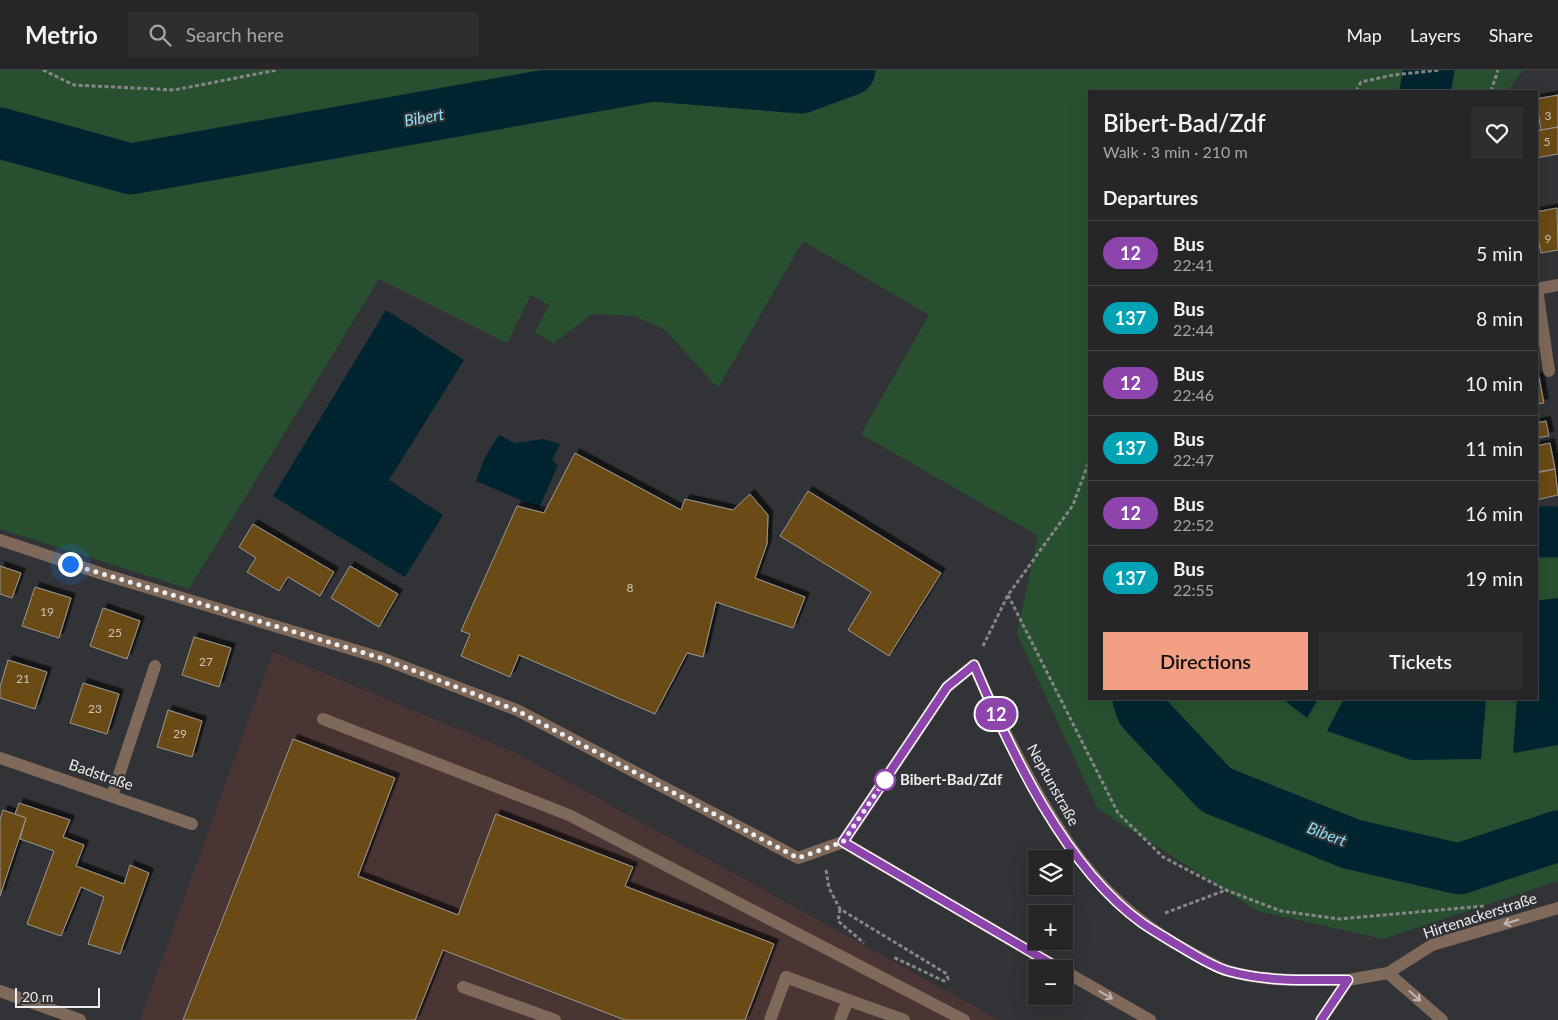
<!DOCTYPE html>
<meta charset="utf-8">
<style>
:root{--surface:#262628;--page:#2e2e30;--text:#f1f3f6;--muted:#a4a5a8;--line:#424345;--accent:#f39f84}
body{margin:0;font-family:Lato,sans-serif;background:var(--page);color:var(--text);height:100vh;display:flex;flex-direction:column;font-size:19px;white-space:nowrap}
*{box-sizing:border-box;margin:0}
p{font-size:16px;color:var(--muted)}
.icon{flex:none;width:28px;height:28px;fill:none;stroke:currentColor;stroke-width:2;stroke-linecap:round;stroke-linejoin:round}
.map{position:relative;flex:1;overflow:hidden}
.sheet{position:absolute;left:1088px;top:20px;width:450px;height:610px;display:flex;flex-direction:column;background:var(--surface);border-radius:0px;box-shadow:0 5px 20px #0002,0 0 0 1px var(--line)}
.sheet>*{flex:none}
.badge{padding:0 10px;border-radius:16px;font-size:18px;line-height:32px}
.fabs{position:absolute;left:1028px;top:780px;display:grid;gap:10px}
.fabs a{display:grid;place-items:center;width:45px;height:45px;border-radius:0px;background:var(--surface);box-shadow:0 5px 20px #0002,0 0 0 1px var(--line);font-size:25px}
.scale{position:absolute;left:15px;bottom:12px;width:85px;box-sizing:border-box;padding-left:5px;border:2px solid #ededf0;border-top:0;font-size:14px;line-height:18px;white-space:nowrap;color:#ededf0;-webkit-text-stroke:4px #323336;paint-order:stroke}
.you{position:absolute;width:25px;height:25px;margin:-12px;border:4px solid #fff;border-radius:50%;background:#1a73e8;box-shadow:0 0 0 8px #1a73e833}
.map>.badge{position:absolute;translate:-50% -50%;box-shadow:0 0 0 2px #fff}
h2{padding:0 15px;font-size:19px;line-height:45px}
.round{display:grid;place-items:center;flex:none;width:52px;height:52px;border-radius:0px;background:var(--page)}
.headline{display:flex;align-items:center;justify-content:space-between;height:85px;padding:0 15px}
h1{font-size:24px;font-weight:600;line-height:38px}
.cta{display:flex;gap:10px;margin-top:auto;padding:10px 15px}
.cta a{flex:1;height:58px;border-radius:0px;background:var(--accent);color:#111;font-size:20px;font-weight:600;line-height:58px;text-align:center}
.cta a+a{background:var(--page);color:var(--text)}
ul{padding:0;list-style:none}
li{display:flex;align-items:center;gap:15px;height:65px;padding:0 15px;border-top:1px solid var(--line)}
li div{flex:1}
li b{display:block;font-size:19px}
li em{font-style:normal}
li .badge{min-width:55px;font-weight:700;text-align:center}
header{display:flex;align-items:center;gap:30px;box-sizing:border-box;height:70px;padding:0 25px;background:var(--surface);border-bottom:1px solid var(--line)}
header strong{font-size:24px}
nav{display:flex;gap:28px;margin-inline-start:auto;font-size:18px}
.search{width:350px;height:45px;background:var(--page);display:flex;align-items:center;gap:12px;box-sizing:border-box;padding:0 18px;border-radius:0px;color:var(--muted);font-size:19px}
.map>svg:first-child{display:block}
</style>
<header>
<strong>Metrio</strong>
<div class="search"><svg class="icon" aria-label="search" viewBox="0 0 24 24"><circle cx="10" cy="10" r="6"/><path d="M15 15l6 6"/></svg>Search here</div>
<nav><a>Map</a><a>Layers</a><a>Share</a></nav>
</header>
<div class="map">
<svg width="1558" height="950" viewBox="0 0 1558 950">
<defs>
<filter id="shadow"><feDropShadow dx="4.5" dy="-4.5" stdDeviation="0" flood-color="#0009"/></filter>
</defs>
<rect width="100%" height="100%" fill="#323336"/>
<path fill="#493533" d="M273,582L516,683L999,950H140Z"/>
<g fill="#285030">
<path d="M0,0H1523L1508,21H1089V629H1283L1307,648L1318,629H1344L1327,661L1481,689L1486,629H1517L1514,683L1558,675V811L1383,869L1258,841L1098,739L1017,564L1038,466L861,364L929,245L803,171L718,318L665,260L635,246L592,244L553,274L535,262L549,235L531,225L507,273L379,209L189,519L0,459Z"/>
<path d="M1558,474V528L1536,531V477Z"/>
</g>
<g fill="#002530">
<path d="M386,240L464,290L389,410L443,445L405,507L273,426Z"/>
<path d="M499,365L514,373L544,369L560,374L552,390L558,395L539,438L476,411L485,387Z"/>
<path d="M1558,528V675L1513,683L1517,629H1536V531Z"/>
<path d="M1283,629H1318L1307,648Z"/>
<path d="M1344,629H1486L1481,689L1411,690L1327,661Z"/>
</g>
<g fill="none" stroke-linecap="round" stroke-linejoin="round">
<g stroke="#002530" stroke-width="51">
<path d="M1425,21L1429,0"/>
<path d="M0,63L131,99L653,6L801,18L850,0"/>
<path d="M1536,462H1558"/>
<path d="M1138,629L1142,641L1216,720L1351,774L1459,799L1558,766"/>
</g>
</g>
<g fill="#6b4b17" stroke="#9a9793" filter="url(#shadow)">
<path d="M1558,25V57L1541,60L1536,29Z"/>
<path d="M1558,57V84L1536,88V61Z"/>
<path d="M1557,138L1558,180L1541,183L1536,159V142Z"/>
<path d="M1536,307H1539L1544,333L1536,334Z"/>
<path d="M1546,351L1549,366L1536,368V353Z"/>
<path d="M1550,373L1555,399L1536,402V376Z"/>
<path d="M575,383L681,440L685,429L733,440L750,424L768,445L767,474L755,508L805,527L793,558L716,532L703,587L687,583L655,644L519,585L510,607L461,586L470,564L461,561L517,436L544,443Z"/>
<path d="M1555,399L1558,425L1536,430V403Z"/>
<path d="M808,421L941,503L889,586L848,560L871,522L780,466Z"/>
<path d="M253,454L334,502L320,526L288,507L279,521L247,502L256,488L239,477Z"/>
<path d="M0,496L21,503L12,528L0,524Z"/>
<path d="M350,496L398,524L379,557L331,528Z"/>
<path d="M35,517L71,528L59,568L22,556Z"/>
<path d="M103,538L140,551L127,589L90,576Z"/>
<path d="M194,567L231,578L219,617L182,605Z"/>
<path d="M8,590L47,602L35,639L0,628V617Z"/>
<path d="M83,613L119,624L107,664L70,653Z"/>
<path d="M168,640L202,651L192,687L157,677Z"/>
<path d="M293,669L395,708L358,806L458,845L496,744L633,797L625,816L774,874L745,950H625L443,880L415,950H183Z"/>
<path d="M19,733L70,750L63,767L84,775L76,796L124,814L130,795L149,803L120,884L88,874L104,827L81,817L61,866L27,854L54,781L20,769L26,748L15,744Z"/>
<path d="M3,740L26,748L0,826V749Z"/>
</g>
<g fill="none" stroke-linecap="round" stroke-linejoin="round">
<g stroke="#868689" stroke-width="3" stroke-dasharray="4 2.5" stroke-linecap="butt">
<path d="M43,0L74,15L174,20L277,0"/>
<path d="M1356,21L1361,12L1393,5L1440,0"/>
<path d="M1491,21L1498,0"/>
<path d="M1008,525L1118,743L1163,787L1226,820L1281,841L1339,849L1484,836"/>
<path d="M983,576L1008,525L1073,435L1089,391"/>
<path d="M826,800L829,818L840,839L947,904L948,909L944,911L893,887"/>
<path d="M840,839L838,851L864,873"/>
<path d="M1165,843L1226,820"/>
</g>
<g stroke="#7f695a" stroke-width="12">
<path d="M0,470L106,505L381,588L517,640L798,788L843,772"/>
<path d="M323,649L569,745L964,950"/>
<path d="M112,726L155,596"/>
<path d="M463,917L555,950"/>
<path d="M848,930L904,950"/>
<path d="M770,950L786,907L848,930L840,950"/>
</g>
<g stroke="#7f695a" stroke-width="12">
<path d="M1549,301L1537,219L1558,215"/>
<path d="M0,688L192,754"/>
<path d="M1060,899L843,772L947,617L974,595C987,626 1002,657 1018,687C1062,772 1103,836 1190,882C1202,888 1215,897 1228,901C1267,912 1308,910 1348,910L1321,950"/>
<path d="M1064,901L1150,950"/>
<path d="M1388,903L1442,950"/>
<path d="M1348,910L1388,903L1432,875L1558,838"/>
<path d="M0,921L80,950"/>
</g>
</g>
<defs><path id="oneway-shaft" d="M-6 0H5M1.5-3L5.5 0L1.5 3" fill="none" stroke-width="1.6" stroke-linecap="round" stroke-linejoin="round" transform="scale(1.25)"/></defs>
<g stroke="#c1b8b4">
<use href="#oneway-shaft" transform="translate(1511 852) rotate(163)"/>
<use href="#oneway-shaft" transform="translate(1106 925) rotate(30)"/>
<use href="#oneway-shaft" transform="translate(1415 926) rotate(41)"/>
</g>
<g fill="none" stroke-linecap="round" stroke-linejoin="round">
<g stroke="#fff" stroke-width="11">
<path id="line" d="M1060,899L843,772L947,617L974,595C1010,680 1065,798 1142,853C1152,860 1163,866 1174,873C1190,882 1210,896 1228,901C1267,912 1308,910 1348,910L1321,950"/>
</g>
<use href="#line" stroke="#8e44ad" stroke-width="8"/>
<path stroke="#ededf0" stroke-width="5" stroke-dasharray="0 9" d="M70,494L381,588L516,640L798,788L843,772L885,710"/>
</g>
<circle fill="#fff" stroke="#8e44ad" stroke-width="2.5" cx="885" cy="710" r="10"/>
<g text-anchor="middle" stroke-width="4.5" stroke-linejoin="round" paint-order="stroke">
<g font-size="12" fill="#ccc4ba">
<text x="1548" y="50">3</text>
<text x="1547" y="76">5</text>
<text x="1548" y="173">9</text>
<text x="630" y="522">8</text>
<text x="47" y="546">19</text>
<text x="115" y="567">25</text>
<text x="206" y="596">27</text>
<text x="23" y="613">21</text>
<text x="95" y="643">23</text>
<text x="180" y="668">29</text>
</g>
<g font-size="15" fill="#ededf0" stroke="#323336">
<text transform="translate(101 705) rotate(19)" y="5">Badstraße</text>
<text transform="translate(1053 715) rotate(61)" y="5">Neptunstraße</text>
<text transform="translate(1480 846) rotate(-18)" y="5">Hirtenackerstraße</text>
</g>
<g font-size="15" font-weight="bold" fill="#ededf0" stroke="#323336" text-anchor="start">
<text x="900" y="715">Bibert-Bad/Zdf</text>
</g>
<g font-size="16" font-style="italic" fill="#8ddef8" stroke="#323336">
<text transform="translate(424 47) rotate(-10)" y="6">Bibert</text>
<text transform="translate(1327 764) rotate(21)" y="6">Bibert</text>
</g>
</g>
</svg>
<div class="fabs">
<a><svg class="icon" aria-label="layers" viewBox="0 0 24 24"><path d="M12 4l9 5-9 5-9-5zM3 14l9 5 9-5"/></svg></a>
<a>+</a>
<a>−</a>
</div>
<div class="scale">20 m</div>
<div class="you" style="left:70px;top:494px"></div>
<b class="badge" style="left:996px;top:644px;background:#8e44ad;color:#fff">12</b>
<section class="sheet">
<div class="headline"><div><h1>Bibert-Bad/Zdf</h1><p>Walk · 3 min · 210 m</p></div><a class="round"><svg class="icon" aria-label="heart" viewBox="0 0 24 24"><path d="M12 20l-8-8c-3-5 5-10 8-4 3-6 11-1 8 4z"/></svg></a></div>
<h2>Departures</h2>
<ul>
<li><span class="badge" style="background:#8e44ad;color:#fff">12</span><div><b>Bus</b><p>22:41</p></div><em>5 min</em></li>
<li><span class="badge" style="background:#00a3b4;color:#fff">137</span><div><b>Bus</b><p>22:44</p></div><em>8 min</em></li>
<li><span class="badge" style="background:#8e44ad;color:#fff">12</span><div><b>Bus</b><p>22:46</p></div><em>10 min</em></li>
<li><span class="badge" style="background:#00a3b4;color:#fff">137</span><div><b>Bus</b><p>22:47</p></div><em>11 min</em></li>
<li><span class="badge" style="background:#8e44ad;color:#fff">12</span><div><b>Bus</b><p>22:52</p></div><em>16 min</em></li>
<li><span class="badge" style="background:#00a3b4;color:#fff">137</span><div><b>Bus</b><p>22:55</p></div><em>19 min</em></li>
</ul>
<div class="cta"><a>Directions</a><a>Tickets</a></div>
</section>
</div>
